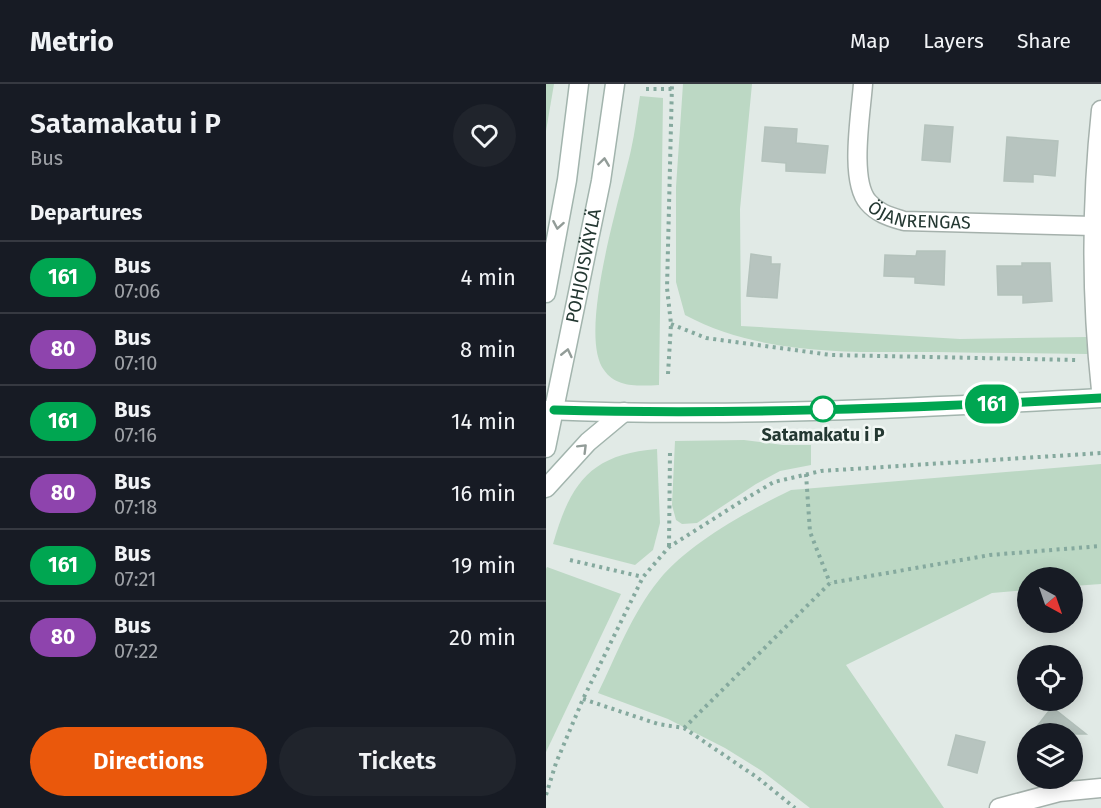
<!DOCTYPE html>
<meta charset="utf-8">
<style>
:root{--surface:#171b24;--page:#20242c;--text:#f1f3f6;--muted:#9ea1a6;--line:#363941;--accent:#ea580c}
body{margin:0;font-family:"Fira Sans",sans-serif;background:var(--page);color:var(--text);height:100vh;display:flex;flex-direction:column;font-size:22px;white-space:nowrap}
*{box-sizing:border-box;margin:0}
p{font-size:20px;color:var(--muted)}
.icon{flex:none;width:33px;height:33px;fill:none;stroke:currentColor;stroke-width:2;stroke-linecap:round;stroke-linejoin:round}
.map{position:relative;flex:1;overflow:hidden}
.sheet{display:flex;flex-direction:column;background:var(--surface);width:546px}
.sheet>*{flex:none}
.badge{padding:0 12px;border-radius:20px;font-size:21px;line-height:39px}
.needle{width:39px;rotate:140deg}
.controls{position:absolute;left:471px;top:483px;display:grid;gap:12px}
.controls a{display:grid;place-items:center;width:66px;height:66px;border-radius:50%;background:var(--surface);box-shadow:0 3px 15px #0003;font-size:30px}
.map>.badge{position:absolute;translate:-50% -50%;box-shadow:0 0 0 3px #fff}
h2{padding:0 30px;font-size:22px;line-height:54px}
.round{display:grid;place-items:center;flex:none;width:63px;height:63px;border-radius:32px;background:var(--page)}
.summary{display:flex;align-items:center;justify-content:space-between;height:102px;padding:0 30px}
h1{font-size:28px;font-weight:600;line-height:45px}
.primary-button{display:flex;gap:12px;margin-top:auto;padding:12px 30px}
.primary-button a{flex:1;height:69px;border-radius:36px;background:var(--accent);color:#fff;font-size:24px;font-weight:600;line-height:69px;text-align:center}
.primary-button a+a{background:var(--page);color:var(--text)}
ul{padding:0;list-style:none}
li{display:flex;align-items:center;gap:18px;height:72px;padding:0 30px;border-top:2px solid var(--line)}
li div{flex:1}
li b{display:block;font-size:22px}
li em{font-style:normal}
li .badge{min-width:66px;font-weight:700;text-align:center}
header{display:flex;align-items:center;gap:36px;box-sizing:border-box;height:84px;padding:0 30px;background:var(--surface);border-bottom:2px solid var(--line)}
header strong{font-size:28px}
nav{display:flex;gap:33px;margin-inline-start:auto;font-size:21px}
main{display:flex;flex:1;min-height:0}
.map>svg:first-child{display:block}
</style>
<header>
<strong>Metrio</strong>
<nav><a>Map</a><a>Layers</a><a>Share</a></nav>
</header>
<main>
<section class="sheet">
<div class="summary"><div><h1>Satamakatu i P</h1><p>Bus</p></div><a class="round"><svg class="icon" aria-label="heart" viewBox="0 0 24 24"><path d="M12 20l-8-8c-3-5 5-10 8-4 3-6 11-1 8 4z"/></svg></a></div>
<h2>Departures</h2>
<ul>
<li><span class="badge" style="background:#00a651;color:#fff">161</span><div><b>Bus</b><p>07:06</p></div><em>4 min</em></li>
<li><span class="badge" style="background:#8e44ad;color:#fff">80</span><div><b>Bus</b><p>07:10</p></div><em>8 min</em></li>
<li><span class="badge" style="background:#00a651;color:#fff">161</span><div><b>Bus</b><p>07:16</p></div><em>14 min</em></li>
<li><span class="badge" style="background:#8e44ad;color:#fff">80</span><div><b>Bus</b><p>07:18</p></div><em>16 min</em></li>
<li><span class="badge" style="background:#00a651;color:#fff">161</span><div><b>Bus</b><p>07:21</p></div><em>19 min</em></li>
<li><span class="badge" style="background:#8e44ad;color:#fff">80</span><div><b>Bus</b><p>07:22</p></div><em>20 min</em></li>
</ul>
<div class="primary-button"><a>Directions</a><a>Tickets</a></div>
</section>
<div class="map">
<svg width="555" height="724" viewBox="0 0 555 724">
<rect width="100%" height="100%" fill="#e1eae6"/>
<g fill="#bcd8c4">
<path d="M0,0H8L0,47Z"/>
<path d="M137,0H206L194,125L195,242L414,255L540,253L542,270C491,269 441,269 390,268C306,268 215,272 139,231L130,198V103Z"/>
<path d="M94,12L117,14L113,301C94,302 70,304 58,286C31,250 75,111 85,66C89,48 91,30 94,12Z"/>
<path d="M198,356L237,361H265V381L234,387L210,400L151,439L136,440L130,436L126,421L129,357Z"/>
<path d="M111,365L114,439L107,466L89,481L7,460C24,400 44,370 111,365Z"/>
<path d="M555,380V500L527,502L526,494H482L481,506L446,509L300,581L398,724H264L216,687L179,664L122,635L52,609C70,572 86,529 113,496C143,459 202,427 245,406Z"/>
<path d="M1,483L75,510L0,668V485Z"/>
</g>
<g fill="#b7c4bf" stroke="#b4c2bc" stroke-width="1.5">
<path d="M379,41L407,43L404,78L376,76Z"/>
<path d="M219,43L251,45L250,59L282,62L279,89L240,87V79L216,77Z"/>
<path d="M461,53L512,57L509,92L487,90V98L458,97Z"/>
<path d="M371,167H399L398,201L369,199V193L338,192L339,171L370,172Z"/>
<path d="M205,170L225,173V180H234L231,214L201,212Z"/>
<path d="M476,179H504L506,217L477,219V211H452L451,182H476Z"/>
<path d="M506,623L540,650H485Z"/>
<path d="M410,651L439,658L431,689L402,681Z"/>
</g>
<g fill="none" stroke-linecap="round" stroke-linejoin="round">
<g stroke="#a5b1ac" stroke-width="21">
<g id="street">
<path id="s1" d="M317,0C315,29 303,96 322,118C332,130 345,133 358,137L547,142"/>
<path d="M555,26C545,119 545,213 555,306"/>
<path d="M453,724L513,708L555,704"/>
</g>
</g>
<g stroke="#a2b4ad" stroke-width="21">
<g id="secondary">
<path d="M0,209L21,96L33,0"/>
<path d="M0,326C185,334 371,324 555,314"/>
<path id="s2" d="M0,364L55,97L69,0"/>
<path d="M0,404L42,358L78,328"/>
</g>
</g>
<g stroke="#85a99e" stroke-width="4" stroke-dasharray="3 4.5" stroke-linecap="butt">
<path d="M100,5H126"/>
<path d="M125,240L160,254L285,271L531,276"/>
<path d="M122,290L125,240L121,204L126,0"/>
<path d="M260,390L264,448L284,499"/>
<path d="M123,462L124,367"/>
<path d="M24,476L97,493"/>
<path d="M37,615L112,640L138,644L212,694L249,724"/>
<path d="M138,644L284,499L444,471L555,462"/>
<path d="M0,711L10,679L37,615L97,493L123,463L199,415L228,398L275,387L555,369"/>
</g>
<use href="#street" stroke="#fff" stroke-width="18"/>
<use href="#secondary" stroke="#fff" stroke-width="18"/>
</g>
<defs><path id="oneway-chevron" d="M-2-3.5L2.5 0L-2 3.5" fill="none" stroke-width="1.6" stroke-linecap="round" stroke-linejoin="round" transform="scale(1.5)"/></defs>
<g stroke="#929c98">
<use href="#oneway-chevron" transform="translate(58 78) rotate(-82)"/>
<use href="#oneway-chevron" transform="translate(12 141) rotate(100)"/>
<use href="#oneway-chevron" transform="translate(21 269) rotate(-77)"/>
<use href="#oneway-chevron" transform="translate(37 364) rotate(-45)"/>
</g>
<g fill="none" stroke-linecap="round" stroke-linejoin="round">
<g stroke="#fff" stroke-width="14">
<path id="line" d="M8,326C190,331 373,324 555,314"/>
</g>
<use href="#line" stroke="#00a651" stroke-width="9"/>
</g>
<circle fill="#fff" stroke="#00a651" stroke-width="3" cx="277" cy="325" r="12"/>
<g text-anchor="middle" stroke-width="5" stroke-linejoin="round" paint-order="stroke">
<g font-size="18" fill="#243832" stroke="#f1f7f4">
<text dy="6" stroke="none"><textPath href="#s1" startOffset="176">ÖJANRENGAS</textPath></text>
<text dy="6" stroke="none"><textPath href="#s2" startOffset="186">POHJOISVÄYLÄ</textPath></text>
</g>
<g font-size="18" font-weight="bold" fill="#243832" stroke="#f1f7f4">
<text x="277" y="357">Satamakatu i P</text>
</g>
</g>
</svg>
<div class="controls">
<a><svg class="needle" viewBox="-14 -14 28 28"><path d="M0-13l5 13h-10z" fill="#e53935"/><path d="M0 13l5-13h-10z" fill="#9ea1a6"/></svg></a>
<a><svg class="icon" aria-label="locate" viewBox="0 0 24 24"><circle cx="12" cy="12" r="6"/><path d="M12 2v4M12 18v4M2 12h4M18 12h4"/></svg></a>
<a><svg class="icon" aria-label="layers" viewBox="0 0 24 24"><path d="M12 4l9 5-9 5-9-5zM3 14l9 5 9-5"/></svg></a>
</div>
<b class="badge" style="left:446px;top:320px;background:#00a651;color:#fff">161</b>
</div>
</main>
